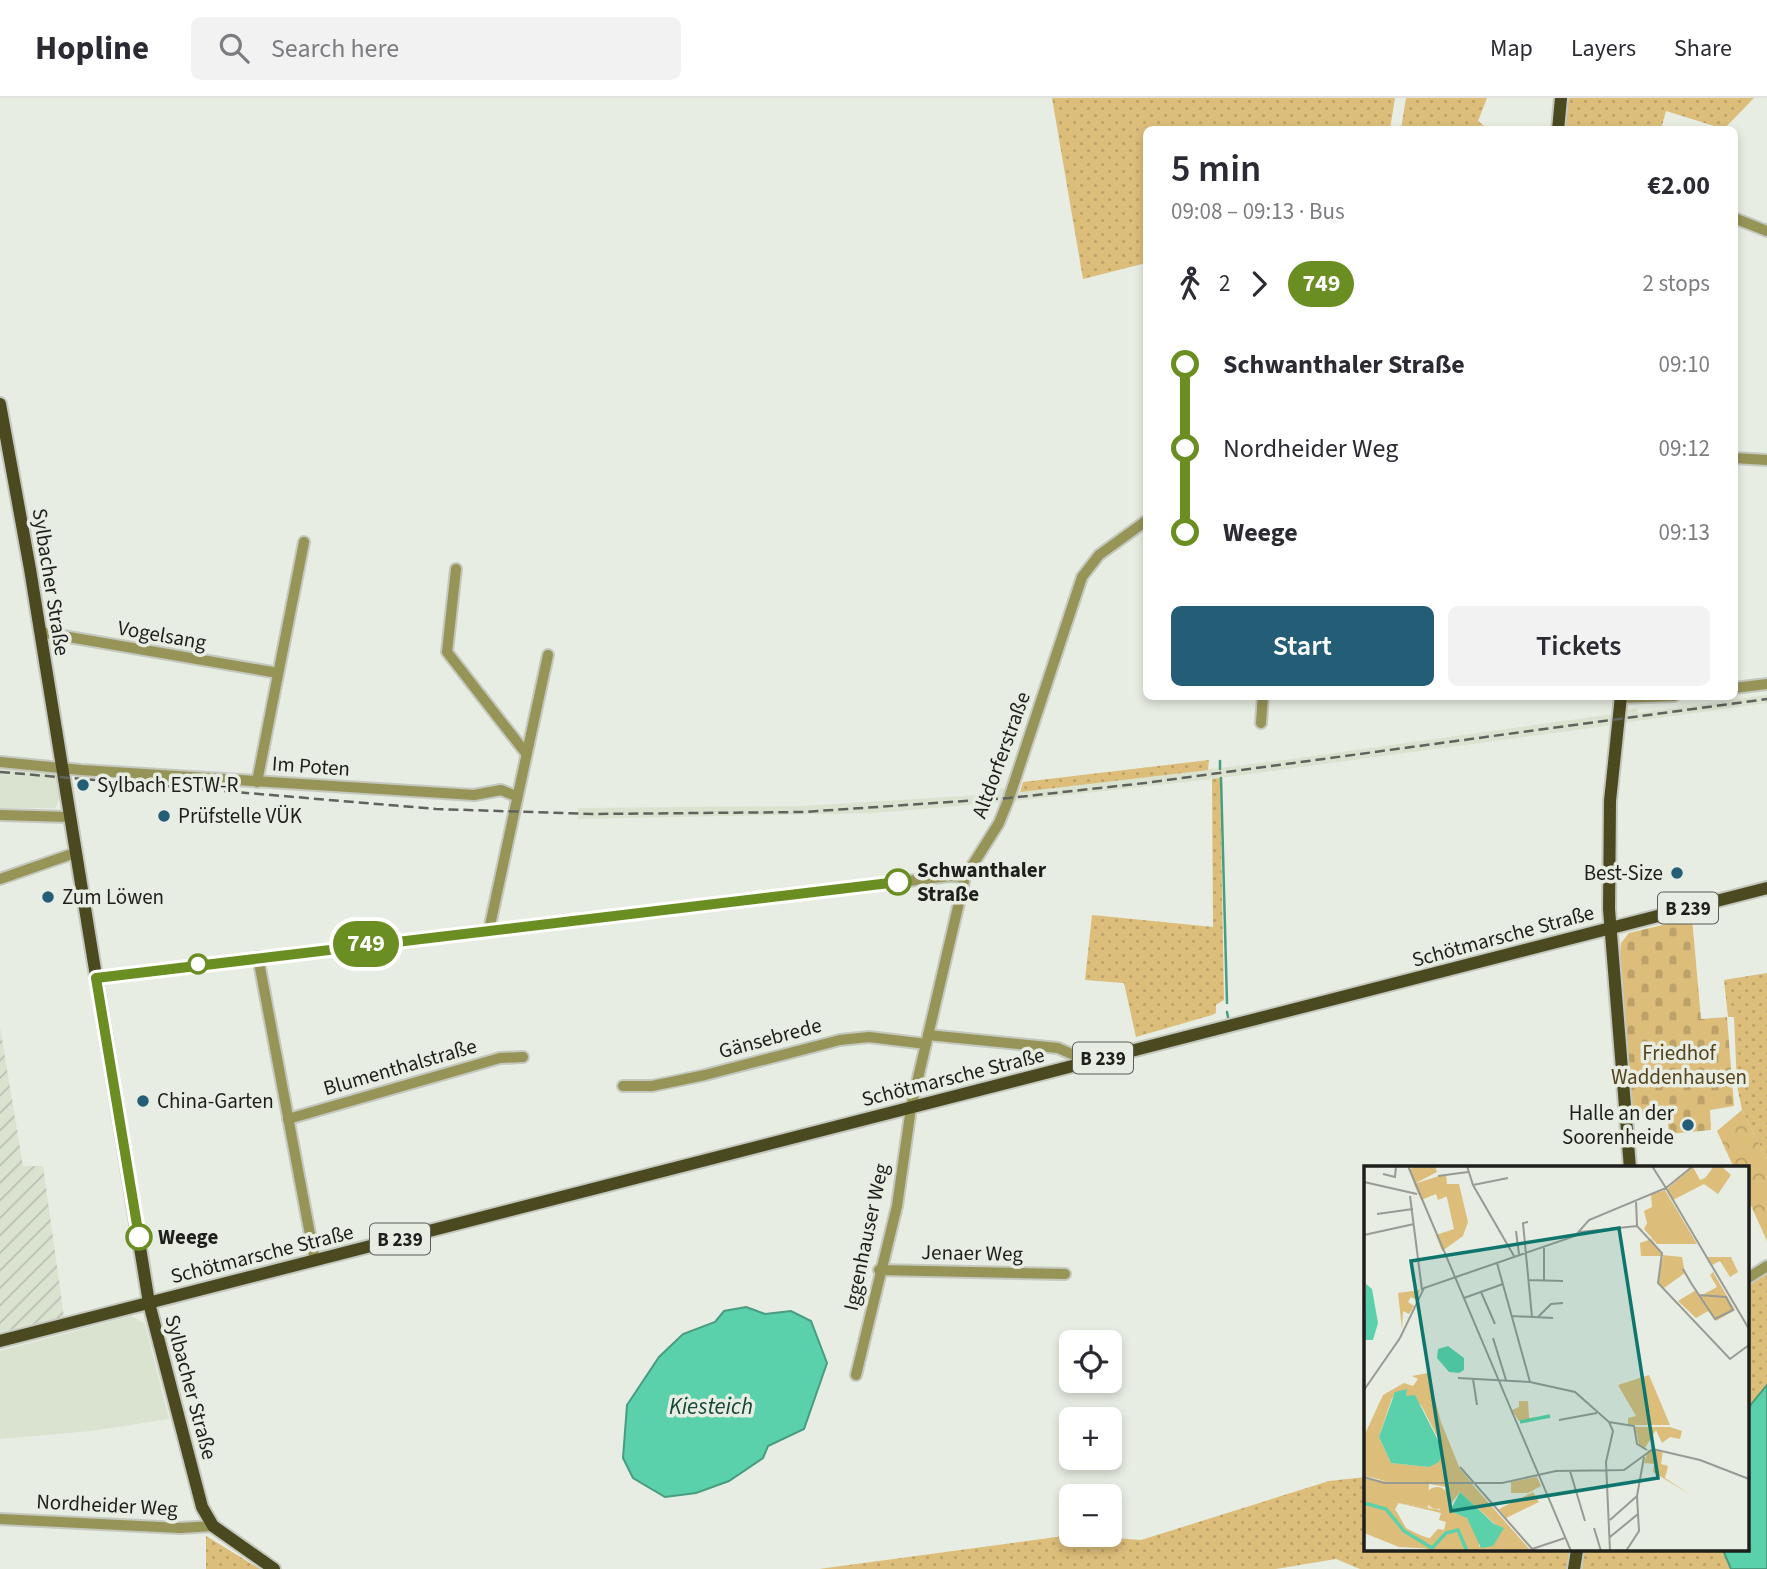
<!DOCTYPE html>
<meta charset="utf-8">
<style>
:root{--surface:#fff;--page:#f2f2f3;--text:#2b2b33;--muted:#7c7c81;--line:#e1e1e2;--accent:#245d76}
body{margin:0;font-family:"Source Sans 3",sans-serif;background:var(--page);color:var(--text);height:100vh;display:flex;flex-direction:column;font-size:26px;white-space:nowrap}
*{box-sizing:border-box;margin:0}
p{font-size:23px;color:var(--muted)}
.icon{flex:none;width:38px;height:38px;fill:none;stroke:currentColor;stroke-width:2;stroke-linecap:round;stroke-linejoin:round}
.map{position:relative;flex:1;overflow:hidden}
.panel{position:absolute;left:1143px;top:28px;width:595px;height:574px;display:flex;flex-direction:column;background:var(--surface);border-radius:10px;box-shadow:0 4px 10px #0003}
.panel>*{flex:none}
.badge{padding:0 14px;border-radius:23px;font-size:24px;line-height:46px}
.controls{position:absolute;left:1059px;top:1232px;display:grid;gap:14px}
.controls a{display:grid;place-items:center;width:63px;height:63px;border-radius:10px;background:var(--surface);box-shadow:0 4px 10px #0003;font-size:35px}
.map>.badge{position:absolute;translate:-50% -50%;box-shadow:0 0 0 4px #fff}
.legs{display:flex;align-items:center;gap:10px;height:77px;padding:0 28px;font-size:23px}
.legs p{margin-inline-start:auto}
.headline{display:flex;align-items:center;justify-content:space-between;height:119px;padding:0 28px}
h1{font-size:38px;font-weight:600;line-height:52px}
.cta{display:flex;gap:14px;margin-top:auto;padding:14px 28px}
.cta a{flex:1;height:80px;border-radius:10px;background:var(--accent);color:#fff;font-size:28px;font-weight:600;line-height:80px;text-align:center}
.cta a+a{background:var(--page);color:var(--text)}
ul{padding:0 28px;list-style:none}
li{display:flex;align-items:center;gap:24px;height:84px;font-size:26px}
li i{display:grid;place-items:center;width:10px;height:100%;margin:0 9px;background:currentColor}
li i::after{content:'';width:18px;height:18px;margin:-9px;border:5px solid;border-radius:50%;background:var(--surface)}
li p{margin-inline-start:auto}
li:first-child i{background:linear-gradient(#0000 50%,currentColor 0)}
li:last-child i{background:linear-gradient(currentColor 50%,#0000 0)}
header{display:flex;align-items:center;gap:42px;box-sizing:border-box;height:98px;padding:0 35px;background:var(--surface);border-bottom:2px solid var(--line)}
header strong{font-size:33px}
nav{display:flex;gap:38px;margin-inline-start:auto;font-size:24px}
.search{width:490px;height:63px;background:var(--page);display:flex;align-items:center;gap:18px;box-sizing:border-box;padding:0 24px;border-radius:10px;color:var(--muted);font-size:26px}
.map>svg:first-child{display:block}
</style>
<header>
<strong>Hopline</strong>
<div class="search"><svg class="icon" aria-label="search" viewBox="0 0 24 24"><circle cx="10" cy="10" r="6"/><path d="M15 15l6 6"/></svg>Search here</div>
<nav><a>Map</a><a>Layers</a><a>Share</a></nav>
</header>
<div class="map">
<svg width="1767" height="1471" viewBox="0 0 1767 1471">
<defs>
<pattern id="industrial-furrows" width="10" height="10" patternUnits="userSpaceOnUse" patternTransform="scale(1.75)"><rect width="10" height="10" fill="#dae2d0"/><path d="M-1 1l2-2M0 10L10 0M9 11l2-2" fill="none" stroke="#bbc1b2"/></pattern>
<pattern id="grass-dots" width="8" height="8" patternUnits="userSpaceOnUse" patternTransform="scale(1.75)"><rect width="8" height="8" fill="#dcbd7a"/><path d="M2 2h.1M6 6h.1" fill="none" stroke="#bca269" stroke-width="1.8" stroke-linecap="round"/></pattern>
<pattern id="forest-crowns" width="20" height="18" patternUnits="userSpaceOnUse" patternTransform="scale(1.75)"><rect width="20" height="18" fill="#dcbd7a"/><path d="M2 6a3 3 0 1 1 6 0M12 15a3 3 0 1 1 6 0" fill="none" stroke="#bca269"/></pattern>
<pattern id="cemetery-stones" width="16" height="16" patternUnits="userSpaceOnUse" patternTransform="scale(1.75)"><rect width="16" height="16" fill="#dcbd7a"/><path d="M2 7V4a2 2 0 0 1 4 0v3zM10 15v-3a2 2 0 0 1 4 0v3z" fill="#bca269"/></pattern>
</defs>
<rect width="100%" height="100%" fill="#e8ede3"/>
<g fill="#dae2d0">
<path d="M1767,597V605L1622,625L1623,613L1636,610L1639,615Z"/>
<path d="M1614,616L1613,627L1212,681L1013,703L1016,694L1262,665Z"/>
<path d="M0,667L55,671L59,700L56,710H0Z"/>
<path d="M1007,690L1003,704L875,715L578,721V710L805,708L994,696L998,691Z"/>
<path d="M132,1218L145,1226L169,1321L91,1333L0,1341V1253Z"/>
</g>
<path fill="url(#industrial-furrows)" d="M0,929L23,1068H43L64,1219L0,1234Z"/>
<g fill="url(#grass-dots)">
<path d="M1052,0H1395L1390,31L1146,32V165L1083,181Z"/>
<path d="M1406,0H1487L1478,23L1488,31H1401Z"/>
<path d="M1566,0H1754L1724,31L1666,13L1661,31L1561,32Z"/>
<path d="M1209,662L1208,672L1020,694L1023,684Z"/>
<path d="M1220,680L1224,902L1216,907V915L1212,917L1136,939L1124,885L1085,882L1092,817L1213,829L1212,681Z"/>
<path d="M1767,875V1061L1742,1012L1737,987L1734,919H1728L1724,882Z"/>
<path d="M1767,1175V1287L1748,1310V1186Z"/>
<path d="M1366,1379V1452H1571L1568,1471H1360L1336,1461L1276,1471H819L1071,1437L1141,1442L1329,1383Z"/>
<path d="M206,1438L260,1471H206Z"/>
<path d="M1584,1452H1723L1731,1471H1582Z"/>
</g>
<path fill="url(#forest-crowns)" d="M1742,1012L1767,1061V1143L1748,1101V1070H1734L1717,1033Z"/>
<path fill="url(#cemetery-stones)" d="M1692,820L1701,921L1727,919L1734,1008L1710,1012L1711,1032L1669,1036L1667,1017L1633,1020L1619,867L1621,845L1629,835Z"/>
<g fill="#5ad1aa" stroke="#489c7f" stroke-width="2">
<path d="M746,1209L765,1216L791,1213L811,1223L827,1265L804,1331L768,1348L763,1360L729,1383L696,1395L665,1399L633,1380L623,1360L627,1307L659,1259L683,1236L715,1224L724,1213Z"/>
<path d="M1767,1287V1471H1731L1723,1452H1748V1310Z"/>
</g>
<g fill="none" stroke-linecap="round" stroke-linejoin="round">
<g stroke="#489c7f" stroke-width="2.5">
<path d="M1220,663V671"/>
<path d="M1221,680L1227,905"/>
<path d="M1227,914L1228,919"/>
</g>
<g stroke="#c4c8bf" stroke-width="14">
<g id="minor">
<path d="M1734,120L1767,133"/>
<path d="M1734,360L1767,362"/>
<path d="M456,471L447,554L525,654"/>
<path d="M40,534L278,575"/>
<path d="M1734,590L1767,586"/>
<path d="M1620,600L1674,598"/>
<path d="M1261,625L1263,598"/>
<path d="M0,664L81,672L474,697L501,692L516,698"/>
<path d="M257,684L304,444"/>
<path d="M0,717L69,719"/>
<path d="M0,781L75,755"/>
<path d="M489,832L548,557"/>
<path d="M258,859L315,1163"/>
<path d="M96,880L950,778L965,779"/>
<path d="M928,937L1058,950L1076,958"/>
<path d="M623,988H652L705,977L840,942L869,939L926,946"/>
<path d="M288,1021L500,960L523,959"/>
<path d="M879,1172L1065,1176"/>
<path d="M1748,1180L1767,1168"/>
<path d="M856,1277L897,1108L911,1010L965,779L999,725L1009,700L1082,479L1099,457L1146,423"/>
<path d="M0,1421L180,1430L213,1428"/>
</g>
</g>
<g stroke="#c4c8bf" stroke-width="16">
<g id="major">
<path d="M1558,32L1561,0"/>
<path d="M0,306L30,471L149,1205L202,1409L213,1428L274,1471"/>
<path d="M1621,598L1610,703L1609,811L1630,1070"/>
<path d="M0,1243L1767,790"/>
<path d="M1574,1471L1577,1452"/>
</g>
</g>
<use href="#minor" stroke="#969457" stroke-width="10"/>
<use href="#major" stroke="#4b491f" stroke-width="12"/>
<path stroke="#60625d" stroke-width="2.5" stroke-dasharray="10 5" stroke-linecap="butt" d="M0,674L436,711L594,716L803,714L1009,700L1145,685L1767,601"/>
</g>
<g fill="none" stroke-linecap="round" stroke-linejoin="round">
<g stroke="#fff" stroke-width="16">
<path id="line-1" d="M139,1139L96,880L898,784"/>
</g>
<use href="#line-1" stroke="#6b8e23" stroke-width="10"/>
</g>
<g fill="#245d76" stroke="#e8ede3" stroke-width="2.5">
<circle cx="83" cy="687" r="7"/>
<circle cx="164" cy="718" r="7"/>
<circle cx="1677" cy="775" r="7"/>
<circle cx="48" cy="799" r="7"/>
<circle cx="143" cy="1003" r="7"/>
<circle cx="1688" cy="1027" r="7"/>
</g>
<g fill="#fff" stroke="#6b8e23" stroke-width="3.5">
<circle cx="898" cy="784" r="12"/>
<circle cx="198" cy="866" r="9"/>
<circle cx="139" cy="1139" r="12"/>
</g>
<g text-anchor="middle" stroke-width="7" stroke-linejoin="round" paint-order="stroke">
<g fill="#e8ede3" stroke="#5b5d58" stroke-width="2">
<rect x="1658" y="794.5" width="60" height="31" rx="5"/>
<rect x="1073" y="944.5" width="60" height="31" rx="5"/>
<rect x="370" y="1125.5" width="60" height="31" rx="5"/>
</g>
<g font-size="19" font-weight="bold" fill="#1e1f1c">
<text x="1688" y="817">B 239</text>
<text x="1103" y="967">B 239</text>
<text x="400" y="1148">B 239</text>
</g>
<g font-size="21" fill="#1e1f1c" stroke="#e8ede3">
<text transform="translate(51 484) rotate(81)" y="7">Sylbacher Straße</text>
<text transform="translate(162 537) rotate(10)" y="7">Vogelsang</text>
<text transform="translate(1001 657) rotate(-70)" y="7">Altdorferstraße</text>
<text transform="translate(311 668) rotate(4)" y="7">Im Poten</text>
<text transform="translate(1503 838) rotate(-15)" y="7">Schötmarsche Straße</text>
<text transform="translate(770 940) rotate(-15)" y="7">Gänsebrede</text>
<text transform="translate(400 969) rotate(-16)" y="7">Blumenthalstraße</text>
<text transform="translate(953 979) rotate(-14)" y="7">Schötmarsche Straße</text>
<text transform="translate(866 1139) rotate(-78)" y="7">Iggenhauser Weg</text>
<text transform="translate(972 1155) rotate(1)" y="7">Jenaer Weg</text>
<text transform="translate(262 1156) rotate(-14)" y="7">Schötmarsche Straße</text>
<text transform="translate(191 1289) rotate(75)" y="7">Sylbacher Straße</text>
<text transform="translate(107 1407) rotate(3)" y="7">Nordheider Weg</text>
</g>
<g font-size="21" fill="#1e1f1c" stroke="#e8ede3" text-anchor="start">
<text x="97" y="694">Sylbach ESTW-R</text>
<text x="178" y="725">Prüfstelle VÜK</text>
<text x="1663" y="782" text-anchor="end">Best-Size</text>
<text x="62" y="806">Zum Löwen</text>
<text x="157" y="1010">China-Garten</text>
<text x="1674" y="1022" text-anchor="end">Halle an der<tspan x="1674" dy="24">Soorenheide</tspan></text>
</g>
<g font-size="21" font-weight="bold" fill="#1e1f1c" stroke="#e8ede3" text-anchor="start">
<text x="917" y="779">Schwanthaler<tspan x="917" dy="24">Straße</tspan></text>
<text x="158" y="1146">Weege</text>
</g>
<g font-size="21" fill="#54431b" stroke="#e8ede3">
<text x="1679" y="962">Friedhof<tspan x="1679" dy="24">Waddenhausen</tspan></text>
</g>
<g font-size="23" font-style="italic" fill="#134737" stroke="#e8ede3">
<text x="711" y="1316">Kiesteich</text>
</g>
</g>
<g transform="translate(1364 1068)">
<rect width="385" height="385" fill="#e8ede3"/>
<path d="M53,0H71L73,6L50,18L46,3ZM346,0H357L367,9L354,28L340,18L309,34L303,23L329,1L336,14L341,12L348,3ZM82,8L83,18H95L104,56L99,70L78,85L72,69L90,63L78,9ZM301,24L333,78H293L280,63L283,57L280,45L288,41L287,28ZM288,73L298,89L318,91L321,107L300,122L294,117L299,90H277L276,77ZM344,91H367L374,106L366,111L356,95L348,99ZM349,106L371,144L352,155L344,145L332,152L314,135L332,124L336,130L353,121L346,109ZM56,124L52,134L47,131L44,136L50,140L45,148L39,145L38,163L34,127ZM64,207L77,256L96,303L107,316L30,317L1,310L0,270L19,229L40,217L49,220L54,213L48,210ZM41,223V230L57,239L75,274L65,301L27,297L15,271L28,232ZM285,209L306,259H264V252L272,250L254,219ZM155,235H164L165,252L186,250L155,255L148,244L155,241ZM271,261H306L318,265L316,273L306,271L298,277L292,264L281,282L275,279ZM284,284L299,285L297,298L304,300L301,312L327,329L289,306L290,298L280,297ZM65,318H108L167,385L114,383L93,354L73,378L65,373L74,363L80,364L82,356L75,354L77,347L34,337L76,344L82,321ZM96,326L134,361L115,381V370L103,352L85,340ZM169,326L175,336L142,352L135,343Z" fill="#dcbd7a" fill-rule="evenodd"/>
<path d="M27,318H65L64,342L34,337L31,343L42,362L73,378L92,350L101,354L114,383L122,385L63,384L0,329Z" fill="#dcbd7a"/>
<path d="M173,311L177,320L164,327H147V316Z" fill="#dcbd7a"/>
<path d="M0,312L43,318V338L35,336L30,345L38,360L47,366L73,375L85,359H93L94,351L102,354L110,368L109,385L35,381L0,367Z" fill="#dcbd7a"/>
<path d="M78,9L84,30L74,34L72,28L57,34L50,18ZM62 332a11 11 0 1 1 22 0a11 11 0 1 1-22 0Z" fill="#dcbd7a"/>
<path d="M2,118L8,123L14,157L9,174H1L0,190ZM84,180L100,192V204L95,207L85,206L73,192L74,183ZM43,223L42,230L51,229L79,284L75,296L65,301L27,297L15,271L31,226ZM96,326L130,358L140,362L129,380L117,382L103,352L86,345Z" fill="#5ad1aa"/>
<path fill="none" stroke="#5ad1aa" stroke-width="3.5" d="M156,256L186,250M0,337L22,343L40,365L68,382L82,367L94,364L103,385"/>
<path fill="none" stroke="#979b93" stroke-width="2" d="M44,0L207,385M103,0L109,19L150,90M288,0L302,22M19,8L31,11L32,0M74,10L104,6M0,16L53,28M109,19L144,12M302,22L385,163M46,30L58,124M272,34L273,60M13,48L49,43M164,56L159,57L168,151M152,65L155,88M216,66L273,60L298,87L294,117L366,193L385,179M0,69L50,58M133,97L166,216M319,103L327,117L351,153L369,144L362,131L335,129M164,114L199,115M180,114V82M117,126L131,158M100,132L139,118M148,150L189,152M174,151L187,138L199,137M129,172L142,214M94,212L166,216L211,226L245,256L249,265L242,296L246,385M109,213L113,239M0,224L36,172L60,122L211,70L225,54L302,22L329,0M195,254L233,247M245,256L270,260L273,278L283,284M96,301L170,385M206,305L221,355M0,311L20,317H138L192,305L260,304L289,283L336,294L385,313M246,354L273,330M230,362L237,385M246,371L274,348M168,383L201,372M262,385L275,365L273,330L280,291"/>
<path fill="#0f766e" fill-opacity="0.15" stroke="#0f766e" stroke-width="3.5" d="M255,62L294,312L87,345L47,95Z"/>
<rect width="385" height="385" fill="none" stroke="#1e1f1c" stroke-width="3.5"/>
</g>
</svg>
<div class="controls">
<a><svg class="icon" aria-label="locate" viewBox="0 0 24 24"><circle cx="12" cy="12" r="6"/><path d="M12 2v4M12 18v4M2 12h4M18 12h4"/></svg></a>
<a>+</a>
<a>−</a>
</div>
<b class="badge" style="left:366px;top:846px;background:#6b8e23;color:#fff">749</b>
<section class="panel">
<div class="headline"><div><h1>5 min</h1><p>09:08 – 09:13 · Bus</p></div><b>€2.00</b></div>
<div class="legs"><svg class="icon" aria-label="walk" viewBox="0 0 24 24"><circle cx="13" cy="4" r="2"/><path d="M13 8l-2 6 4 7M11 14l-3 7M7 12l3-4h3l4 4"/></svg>2<svg class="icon" aria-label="forward" viewBox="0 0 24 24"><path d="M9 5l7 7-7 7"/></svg><b class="badge" style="background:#6b8e23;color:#fff">749</b><p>2 stops</p></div>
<ul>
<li><i style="color:#6b8e23"></i><b>Schwanthaler Straße</b><p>09:10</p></li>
<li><i style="color:#6b8e23"></i><span>Nordheider Weg</span><p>09:12</p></li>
<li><i style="color:#6b8e23"></i><b>Weege</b><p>09:13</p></li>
</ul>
<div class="cta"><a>Start</a><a>Tickets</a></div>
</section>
</div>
